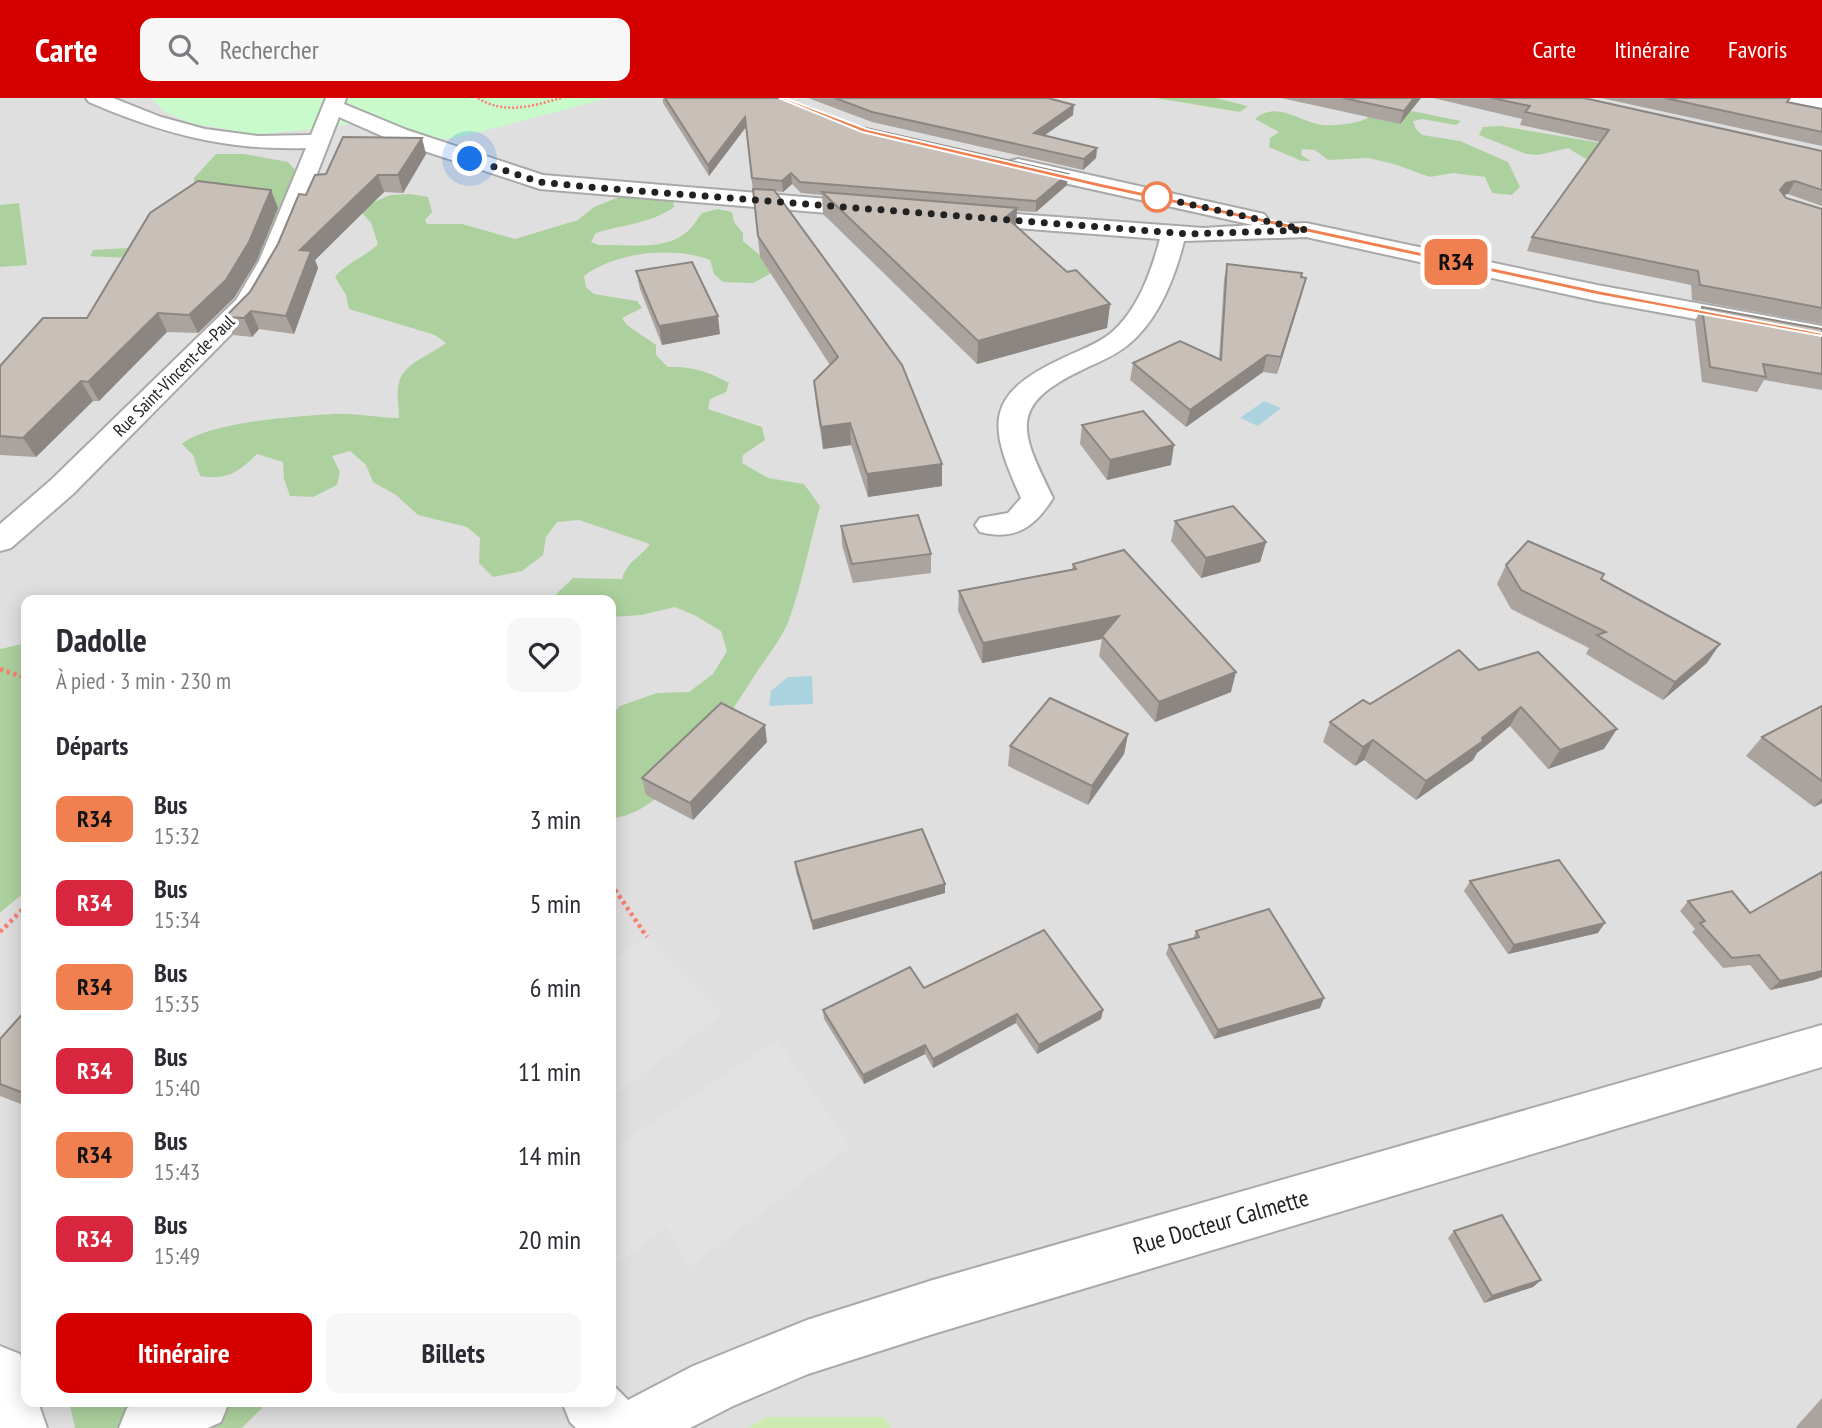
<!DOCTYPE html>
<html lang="fr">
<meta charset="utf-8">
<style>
:root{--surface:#fff;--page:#f7f7f7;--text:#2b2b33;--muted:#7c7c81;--accent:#d40000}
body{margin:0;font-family:"PT Sans Narrow",sans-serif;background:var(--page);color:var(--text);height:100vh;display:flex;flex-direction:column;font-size:26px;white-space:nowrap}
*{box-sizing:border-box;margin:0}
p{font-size:23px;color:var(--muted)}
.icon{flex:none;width:38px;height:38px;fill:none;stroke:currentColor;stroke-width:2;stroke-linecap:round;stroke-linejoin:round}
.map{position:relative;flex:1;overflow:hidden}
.sheet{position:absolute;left:21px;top:497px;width:595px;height:812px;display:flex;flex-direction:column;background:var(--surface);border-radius:14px;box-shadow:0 4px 18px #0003}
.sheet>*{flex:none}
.badge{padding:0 14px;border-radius:10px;font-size:24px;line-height:46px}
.you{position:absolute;width:35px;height:35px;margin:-18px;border:5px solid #fff;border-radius:50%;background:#1a73e8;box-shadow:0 0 0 10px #1a73e833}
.map>.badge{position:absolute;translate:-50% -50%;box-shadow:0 0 0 4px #fff}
h2{padding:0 35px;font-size:26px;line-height:63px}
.round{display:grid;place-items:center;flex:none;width:74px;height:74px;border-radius:14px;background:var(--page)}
.head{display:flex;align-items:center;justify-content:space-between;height:119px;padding:0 35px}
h1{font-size:33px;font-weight:600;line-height:52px}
.cta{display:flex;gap:14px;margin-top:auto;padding:14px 35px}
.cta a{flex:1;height:80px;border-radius:14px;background:var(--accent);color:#fff;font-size:28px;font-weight:600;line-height:80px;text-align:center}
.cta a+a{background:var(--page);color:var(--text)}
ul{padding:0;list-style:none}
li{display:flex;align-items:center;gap:21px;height:84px;padding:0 35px}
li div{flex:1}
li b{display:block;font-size:26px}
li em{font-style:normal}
li .badge{min-width:77px;font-weight:700;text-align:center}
header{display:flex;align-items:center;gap:42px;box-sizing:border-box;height:98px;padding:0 35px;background:var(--accent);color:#fff}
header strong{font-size:33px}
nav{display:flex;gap:38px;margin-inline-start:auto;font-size:24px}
.search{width:490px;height:63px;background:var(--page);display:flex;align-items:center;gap:18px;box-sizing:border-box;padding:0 24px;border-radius:14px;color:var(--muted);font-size:26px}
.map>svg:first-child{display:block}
</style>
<header>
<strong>Carte</strong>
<div class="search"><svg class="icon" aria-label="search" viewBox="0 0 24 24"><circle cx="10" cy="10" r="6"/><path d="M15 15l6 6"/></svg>Rechercher</div>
<nav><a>Carte</a><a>Itinéraire</a><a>Favoris</a></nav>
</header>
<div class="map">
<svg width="1822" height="1330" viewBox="0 0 1822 1330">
<rect width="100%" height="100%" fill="#f2efe9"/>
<g fill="#e0dfdf">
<path d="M0,0H1155L1240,14L1247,8L1216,0H1822V1330H242L268,1304H611V502H26V545L0,551Z"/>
<path d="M26,793V1304H69L75,1330H0V816Z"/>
</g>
<path fill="#cdebb0" d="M767,1319H885L891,1330H748Z"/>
<g fill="#add19e">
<path d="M1155,0H1216L1248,8L1240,14Z"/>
<path d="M1402,11L1461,23L1456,27L1422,21L1413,23L1416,31L1422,37L1460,43L1508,64L1520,89L1512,97L1492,95L1485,79L1453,75L1430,79L1394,66L1368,60L1328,62L1315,52L1302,51L1301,57L1311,63H1302L1269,49L1270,40L1279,34L1255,21C1276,2 1300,24 1322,27C1334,28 1355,26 1366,21C1367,20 1373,14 1375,14C1382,11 1394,12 1402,11Z"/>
<path d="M1501,28L1613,47L1610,67L1584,60L1568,50L1538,57L1526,56L1479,37L1483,29Z"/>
<path d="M216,56H244L288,64L300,77C293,102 285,126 267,145C248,163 119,161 90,158L93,152L144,149L194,93V80Z"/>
<path d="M411,96L428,99L432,114L425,122L427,126H462L515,141L578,122L594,109L627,96L673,101L674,109C650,126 624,126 596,135L591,144L599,147C627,146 667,154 689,132C694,127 698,120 702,115L718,111L732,114L734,124L743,135V143L761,158L773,174L753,185L723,184L714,176L710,162C673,148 615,154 584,178L586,189L594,196L637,203L642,210L622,220L627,227L656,247V257L668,269C692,268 708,273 729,285L726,294L710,301L708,311L762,329L765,342L743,357L742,365L768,380L804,386L820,408C810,445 802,485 789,522C782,539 769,557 758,572C732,614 664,720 611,720V617L620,608L657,595L689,594L713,576L727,553L721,533L694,517L675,509L641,517L611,519V502H553V499L573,480L622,481C627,463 640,460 650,446L579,422L557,424L546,439L543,457L522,473L493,479L479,465L480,440L467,429L418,417L396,397L373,384L366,367L350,353L332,358L340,374L337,387L313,399L290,398L284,381L283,364L257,356C239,374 226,383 200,378L193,357L182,346C208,324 299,318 334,316C354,315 378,320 399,320C399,309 396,295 399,285C403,265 431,257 446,245L435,237L349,211L346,197L335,179C347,164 364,160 378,146L371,125L363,116V109L390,97Z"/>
<path d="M19,105L27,167L0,169V107Z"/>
<path d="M26,545V793L0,815V551Z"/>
<path d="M69,1304H268L242,1330H75Z"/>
</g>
<path fill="#c8facc" d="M152,0H609L456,40L430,41L381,23L257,37L190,25L163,13Z"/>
<g fill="#e2e2e2">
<path d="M647,839L722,917L611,1000V862Z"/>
<path d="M777,942L850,1048L689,1169L666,1129L611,1171V1052Z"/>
</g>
<g fill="#aad3df">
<path d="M1264,303L1281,310L1258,328L1240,320Z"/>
<path d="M812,578L813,606L769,608L771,593L788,579Z"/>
</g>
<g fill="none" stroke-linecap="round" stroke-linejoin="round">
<g stroke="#a9a9a9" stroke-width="4">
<g id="street">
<path d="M86,0H113L161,19L205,31L258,38L311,37L326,0H346L344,6L407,32L543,77L876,105L884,107L888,112L884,117L876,119L540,91L391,42L339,19L283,163L256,211L73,396L11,450L0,453V426L51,382L236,202L259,163L306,50C228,53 160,35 89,4Z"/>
<path d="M1786,0H1822V11L1789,4Z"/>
<path d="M1018,61L1264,116L1268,121L1260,127L1306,125L1597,187L1822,228V244L1597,203L1306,139L1184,143C1175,179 1159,221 1129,246C1115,258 1098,264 1082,272C1006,308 1021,334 1053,400C1035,429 1015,443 980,434L975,427L980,420L1008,415L1021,400C988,327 983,297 1063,260C1080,252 1097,246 1111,235C1138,212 1151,174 1160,141L964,126L956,124L952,119L956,114L964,112L1203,130L1253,127L1010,73L1007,68L1010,63Z"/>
<path d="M1822,927V969L933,1236L808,1276L733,1308L690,1330H576L570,1324L562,1304H611V1285L628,1302L693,1268L807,1222L933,1182Z"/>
<path d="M0,1248L20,1256L26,1273V1304H38L47,1330H0Z"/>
<path d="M140,1304H229L221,1324L208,1330H119L127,1310Z"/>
</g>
</g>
<path stroke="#fa8072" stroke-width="2.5" stroke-dasharray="2 2" stroke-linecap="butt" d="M478,0C504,17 533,8 561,0"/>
<g stroke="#fa8072" stroke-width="4.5" stroke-dasharray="3.5 3.5" stroke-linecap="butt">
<path d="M0,571L26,580"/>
<path d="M611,786L647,839"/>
<path d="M0,834L26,808"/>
</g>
<use href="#street" fill="#fff" fill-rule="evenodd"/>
</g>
<g fill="#aba49e">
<path d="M663,0H784L857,28L1067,87L1036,114L1017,113L1016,127L1067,174L1110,206L1107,230L977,266L823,116L822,97L801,95L792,86L783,94L775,93L942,366V388L868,399L851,347L823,351L816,305L814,283L830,267L760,159L746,29L709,78L663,5Z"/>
<path d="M808,0H1048L1073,17L1045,37L1097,50L1096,60L1083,72L872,24Z"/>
<path d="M1281,0H1421L1400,26Z"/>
<path d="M1433,0H1584L1822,53V108L1788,96L1784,97L1786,100L1822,111V226L1692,202L1691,187L1527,153L1532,139L1600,44L1520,27L1522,21Z"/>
<path d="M1601,0H1790L1788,4L1822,11V48Z"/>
<path d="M426,56L403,95L384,94L315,162L318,170L294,236L259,231L252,239L233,237L225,219L250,194L306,97L326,76Z"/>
<path d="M278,110L257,162L234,200L198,235L167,234L99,303H93L36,359L0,357V268L87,220Z"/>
<path d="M1227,166L1306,180L1277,276L1263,274L1186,329L1130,282L1133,265L1219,261L1224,182Z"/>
<path d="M636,173L720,236L662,247L640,191Z"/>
<path d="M1702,209L1822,231V292L1764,282L1757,294L1702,284L1695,223Z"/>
<path d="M1082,327L1171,367L1107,382L1080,346Z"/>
<path d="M1175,423L1266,444L1260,464L1201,480L1171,443Z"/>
<path d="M841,428L931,456V475L853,485L842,447Z"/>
<path d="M1073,466L1231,594L1155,624L1099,558L1102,541L982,565L958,513L959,493L1072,471Z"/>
<path d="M1506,467L1604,476L1601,481L1707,565L1663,602L1586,556L1589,550L1511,511L1497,486Z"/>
<path d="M1479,572L1604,651L1548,671L1510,628L1477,655L1473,662L1416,702L1364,662L1355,668L1323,644L1330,624L1370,606Z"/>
<path d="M1822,608V705L1814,709L1746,658L1762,639Z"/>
<path d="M1128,636L1124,656L1088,707L1008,668L1010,648Z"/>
<path d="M767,644L693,722L646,697L642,680Z"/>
<path d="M795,764L945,795L813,832L796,774Z"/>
<path d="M1470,783L1598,835L1508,856L1464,793Z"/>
<path d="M1688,803L1750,815L1814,882L1770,892L1750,867L1723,870L1692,834L1695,831L1680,813Z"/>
<path d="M1196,833L1324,900L1320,910L1214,941L1166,856L1169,847L1193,841Z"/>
<path d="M924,890L1103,912L1101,921L1037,956L1016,925L933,970L925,956L864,986L824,921L823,912Z"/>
<path d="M26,912V1008L0,998V941Z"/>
<path d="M1454,1133L1541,1182L1533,1189L1484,1205L1448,1140Z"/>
<path d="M1822,1300V1330H1797L1796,1329Z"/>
</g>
<g fill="#8b8681">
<path d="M1414,0H1421L1400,26L1404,13Z"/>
<path d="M1074,7L1073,17L1034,45V35Z"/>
<path d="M745,19L746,29L709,78L708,67Z"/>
<path d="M422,40L426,56L403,95L398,77Z"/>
<path d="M1097,50L1096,60L1083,72L1084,61Z"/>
<path d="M791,75L792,86L783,94L782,83Z"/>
<path d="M1068,76L1067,87L1036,114V103Z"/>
<path d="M378,77L384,94L315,162L318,170L294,236L286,218L300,152Z"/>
<path d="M1795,83L1788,96L1778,98L1780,92L1786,85Z"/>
<path d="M271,92L278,110L257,162L234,200L198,235L189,217Z"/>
<path d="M1017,110L1016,132L1006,119Z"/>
<path d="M1306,180L1302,196L1277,276L1281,259Z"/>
<path d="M1110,206L1107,230L977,266L978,243Z"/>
<path d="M251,213L259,231L252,239L244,220Z"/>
<path d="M158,215L167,234L99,303L88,284Z"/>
<path d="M718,218L720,236L662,247L659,228Z"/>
<path d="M1267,257L1263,274L1186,329L1190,312Z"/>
<path d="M81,283L93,303L36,359L23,340Z"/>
<path d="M850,325L851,347L823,351L821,329Z"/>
<path d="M1174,347L1171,367L1107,382L1110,362Z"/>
<path d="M942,366V388L868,399L867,376Z"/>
<path d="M1266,444L1260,464L1201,480L1206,460Z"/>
<path d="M1119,518L1102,538V541L982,565L983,545Z"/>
<path d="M1720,546L1707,565L1663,602L1675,584Z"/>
<path d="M1236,574L1231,594L1155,624L1159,604Z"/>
<path d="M1521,609L1510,628L1477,655L1473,662L1416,702L1426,683Z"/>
<path d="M765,627L767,644L693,722L690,705Z"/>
<path d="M1617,631L1604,651L1548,671L1560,652Z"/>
<path d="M1128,636L1124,656L1088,707L1092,688Z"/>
<path d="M1373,642L1364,662L1355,668L1363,649Z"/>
<path d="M1822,700V705L1814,709Z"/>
<path d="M945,786V795L813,832L812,823Z"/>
<path d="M1605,825L1598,835L1508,856L1514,847Z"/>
<path d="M1822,873V879L1814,882L1770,892L1780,883Z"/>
<path d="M1324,900L1320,910L1214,941L1218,932Z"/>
<path d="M1103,912L1101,921L1037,956L1039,947Z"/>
<path d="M1017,916L1016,925L933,970V961Z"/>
<path d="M925,947V956L864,986L863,977Z"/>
<path d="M1541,1182L1533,1189L1484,1205L1492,1198Z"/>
</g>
<g fill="#c7bfb8" stroke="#8b8681" stroke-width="2">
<path d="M665,0H784L857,28L1068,76L1036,103L800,84L791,75L782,83L752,80L745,19L708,67Z"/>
<path d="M835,0H1048L1074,7L1034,35L1097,50L1084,61L872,14Z"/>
<path d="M1343,0H1414L1404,13Z"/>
<path d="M1492,0H1584L1822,53V92L1795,83L1786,85L1780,92L1786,100L1822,111V210L1700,187L1698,173L1532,139L1609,32L1525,14L1530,8Z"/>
<path d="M1665,0H1790L1787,4L1822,11V34Z"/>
<path d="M343,39L422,40L398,77H378L300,152L311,153L286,218L251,213L244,220L225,219L250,194L278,146L299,96L306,97L315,77L326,76Z"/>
<path d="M198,83L271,92L249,144L226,182L189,217L158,215L88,284L81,283L23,340L0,338V268L43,220H87L150,115Z"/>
<path d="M753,91L774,92L902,267L942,366L867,376L850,325L821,329L814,283L838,259L758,138Z"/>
<path d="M822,94L1017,110L1006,119L1067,174L1076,172L1110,206L978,243Z"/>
<path d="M692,164L718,218L659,228L636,173Z"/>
<path d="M1227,166L1302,175L1301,179L1306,180L1281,259L1267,257L1190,312L1133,265L1180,243L1221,262Z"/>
<path d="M1702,209L1822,231V276L1763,266L1766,279L1710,269Z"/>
<path d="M1143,313L1174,347L1110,362L1082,327Z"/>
<path d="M1233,408L1266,444L1206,460L1175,423Z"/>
<path d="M918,417L931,456L852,466L841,428Z"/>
<path d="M1528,443L1604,476L1601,481L1720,546L1675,584L1597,537L1606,534L1521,492L1506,467Z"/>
<path d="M1124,452L1236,574L1159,604L1102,538L1119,518L983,545L959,493L1076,471L1073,466Z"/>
<path d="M1459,552L1479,572L1538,554L1617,631L1560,652L1521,609L1482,640L1483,643L1426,683L1373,642L1363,649L1330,624L1363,602L1370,606Z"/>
<path d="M1050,600L1128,636L1092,688L1010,648Z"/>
<path d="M721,605L765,627L690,705L642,680Z"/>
<path d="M1822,608V683L1762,639Z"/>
<path d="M922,731L945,786L812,823L795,764Z"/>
<path d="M1559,762L1605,825L1514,847L1470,783Z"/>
<path d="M1822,774V873L1780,883L1759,857L1732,860L1700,825L1705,823L1688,803L1732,793L1750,815Z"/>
<path d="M1269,811L1324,900L1218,932L1169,847L1199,839L1196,833Z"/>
<path d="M1044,832L1103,912L1039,947L1017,916L933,961L925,947L863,977L823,912L910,869L924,890Z"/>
<path d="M26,912V996L0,986V941Z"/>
<path d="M1502,1117L1541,1182L1492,1198L1454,1133Z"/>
</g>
<path fill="#f08050" stroke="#fff" stroke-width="2" d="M779,0H785L867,31L1101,85L1597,192L1822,235V238L1597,197L1101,90L862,34Z"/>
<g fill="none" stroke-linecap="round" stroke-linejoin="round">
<path stroke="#222" stroke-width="7" stroke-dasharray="0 12.6" d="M470,61L540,84L589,89L1189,136L1306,132L1153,98L1157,99"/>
</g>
<circle fill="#fff" stroke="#f08050" stroke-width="3.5" cx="1157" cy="99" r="14"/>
<g text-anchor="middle" stroke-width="7" stroke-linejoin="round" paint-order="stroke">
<g font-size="18" fill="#222" stroke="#fff">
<text transform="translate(174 278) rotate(-45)" y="6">Rue Saint-Vincent-de-Paul</text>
</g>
<g font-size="24" fill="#222" stroke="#fff">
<text transform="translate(1221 1124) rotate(-16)" y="8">Rue Docteur Calmette</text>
</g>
</g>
</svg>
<div class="you" style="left:470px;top:61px"></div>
<b class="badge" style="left:1456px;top:164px;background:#f08050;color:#111">R34</b>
<section class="sheet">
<div class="head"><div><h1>Dadolle</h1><p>À pied · 3 min · 230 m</p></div><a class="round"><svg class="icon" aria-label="heart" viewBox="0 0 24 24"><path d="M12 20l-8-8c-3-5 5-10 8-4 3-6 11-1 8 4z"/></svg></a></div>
<h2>Départs</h2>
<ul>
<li><span class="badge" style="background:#f08050;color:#111">R34</span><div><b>Bus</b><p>15:32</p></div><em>3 min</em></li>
<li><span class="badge" style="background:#d7263d;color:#fff">R34</span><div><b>Bus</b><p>15:34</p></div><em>5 min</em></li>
<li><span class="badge" style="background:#f08050;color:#111">R34</span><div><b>Bus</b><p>15:35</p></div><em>6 min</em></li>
<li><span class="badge" style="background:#d7263d;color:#fff">R34</span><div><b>Bus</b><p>15:40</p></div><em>11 min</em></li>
<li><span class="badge" style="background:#f08050;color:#111">R34</span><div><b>Bus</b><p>15:43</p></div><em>14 min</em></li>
<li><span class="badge" style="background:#d7263d;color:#fff">R34</span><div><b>Bus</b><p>15:49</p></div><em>20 min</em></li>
</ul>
<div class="cta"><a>Itinéraire</a><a>Billets</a></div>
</section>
</div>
